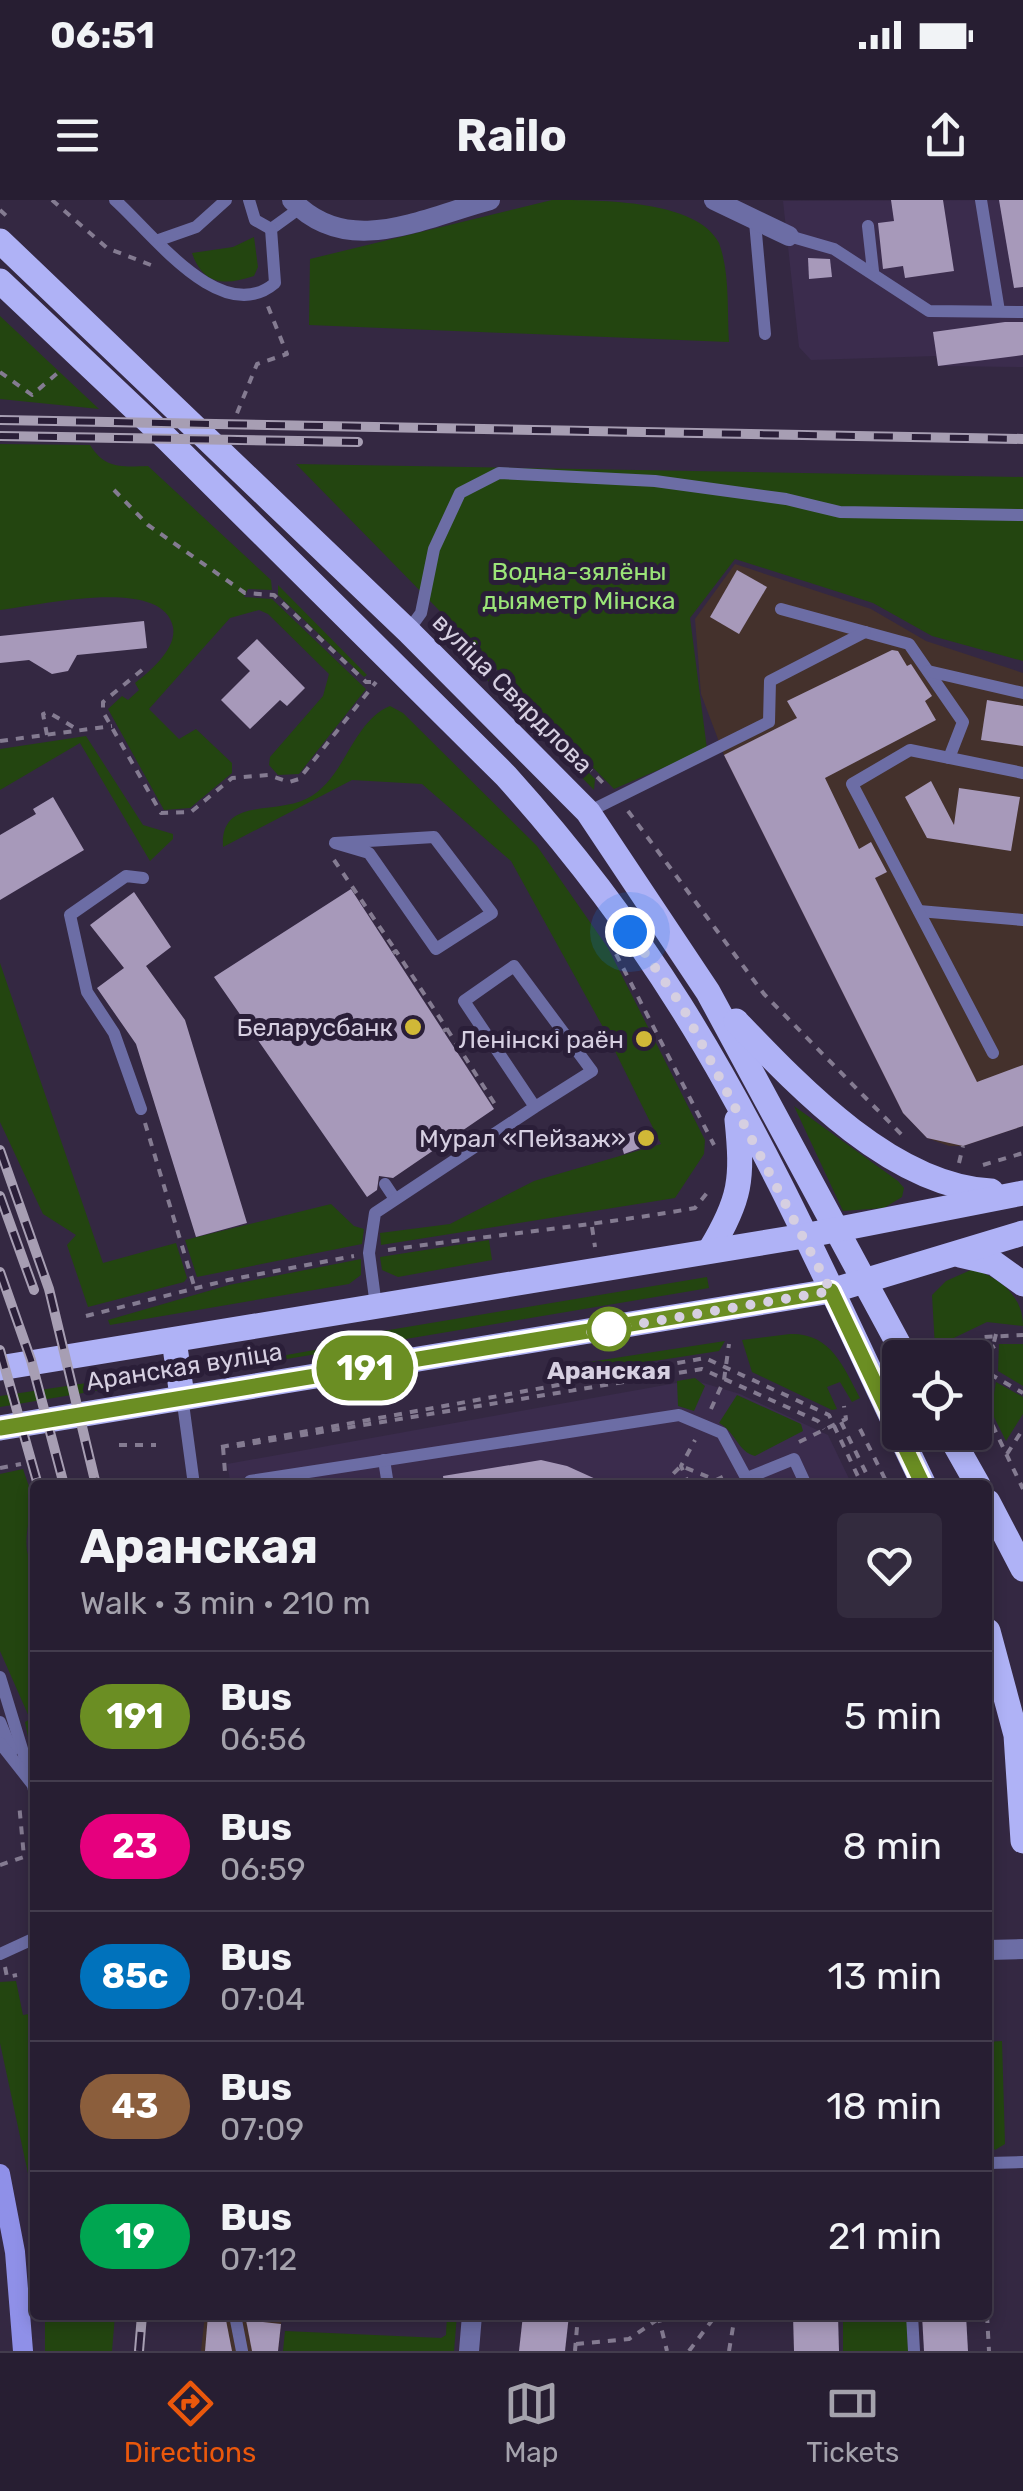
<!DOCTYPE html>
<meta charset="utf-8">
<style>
:root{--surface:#271e32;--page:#332b3e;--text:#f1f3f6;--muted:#a4a2ac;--line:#433c4d;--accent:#ea580c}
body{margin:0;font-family:Rubik,sans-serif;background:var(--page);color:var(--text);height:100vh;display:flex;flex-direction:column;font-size:38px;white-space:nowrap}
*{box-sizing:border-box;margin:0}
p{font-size:32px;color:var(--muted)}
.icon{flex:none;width:55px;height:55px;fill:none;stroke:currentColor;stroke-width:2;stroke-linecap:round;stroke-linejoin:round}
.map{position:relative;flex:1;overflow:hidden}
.panel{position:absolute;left:30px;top:1280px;width:962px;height:840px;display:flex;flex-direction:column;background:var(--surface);border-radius:10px;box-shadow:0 5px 15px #0003,0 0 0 2px var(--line)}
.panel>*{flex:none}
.badge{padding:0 20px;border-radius:32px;font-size:35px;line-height:65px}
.fabs{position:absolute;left:882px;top:1140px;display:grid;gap:20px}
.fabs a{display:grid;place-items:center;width:110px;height:110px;border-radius:10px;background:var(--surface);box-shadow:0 5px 15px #0003,0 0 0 2px var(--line);font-size:50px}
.you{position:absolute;width:50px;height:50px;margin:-25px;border:8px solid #fff;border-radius:50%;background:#1a73e8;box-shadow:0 0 0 15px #1a73e833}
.map>.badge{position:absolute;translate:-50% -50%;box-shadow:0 0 0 5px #fff}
.round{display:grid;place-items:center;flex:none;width:105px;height:105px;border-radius:10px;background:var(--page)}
.overview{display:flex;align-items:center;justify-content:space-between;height:170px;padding:0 50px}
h1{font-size:48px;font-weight:700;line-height:75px}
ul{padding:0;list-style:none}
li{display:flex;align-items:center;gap:30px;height:130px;padding:0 50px;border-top:2px solid var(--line)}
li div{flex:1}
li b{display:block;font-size:38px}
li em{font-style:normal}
li .badge{min-width:110px;font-weight:700;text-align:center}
.status{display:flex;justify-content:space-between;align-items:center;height:70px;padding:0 50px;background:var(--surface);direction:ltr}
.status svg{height:28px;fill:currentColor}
header{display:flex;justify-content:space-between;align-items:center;height:130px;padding:0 50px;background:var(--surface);font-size:45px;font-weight:700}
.menu{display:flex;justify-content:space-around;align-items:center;height:140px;border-top:2px solid var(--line);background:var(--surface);font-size:28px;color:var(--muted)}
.menu a{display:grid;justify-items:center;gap:5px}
.menu .selected{color:var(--accent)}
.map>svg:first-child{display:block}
</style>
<div class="status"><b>06:51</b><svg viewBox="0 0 49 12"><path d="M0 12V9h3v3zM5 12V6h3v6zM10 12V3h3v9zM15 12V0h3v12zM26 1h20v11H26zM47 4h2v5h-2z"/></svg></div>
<header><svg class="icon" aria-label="menu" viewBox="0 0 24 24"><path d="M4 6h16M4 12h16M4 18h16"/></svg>Railo<svg class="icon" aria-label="share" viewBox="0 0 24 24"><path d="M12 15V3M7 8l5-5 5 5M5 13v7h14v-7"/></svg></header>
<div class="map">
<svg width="1023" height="2151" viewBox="0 0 1023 2151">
<rect width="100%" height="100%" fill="#342842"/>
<g fill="#3b2c4d">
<path d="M1023,0V167L938,166L936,156L811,160L799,147L783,1Z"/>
<path d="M693,1180L740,1194L828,1235L852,1285H231L227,1264Z"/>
</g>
<g fill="#44312c">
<path d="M735,364L871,409L926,441L1023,473V926L963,946H949L927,938L903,913L724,555L701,494L695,419Z"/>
<path d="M205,2115H282L278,2151H201Z"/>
</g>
<g fill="#234510">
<path d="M552,0C602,0 697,0 719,43C730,73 727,110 729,142L309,125L310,59Z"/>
<path d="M254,37L258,67L254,76C224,86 203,85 192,53L233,47Z"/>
<path d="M0,116L99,209L0,199Z"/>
<path d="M0,244L90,245C105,269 122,267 148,266L271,380L272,390L248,389L244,397L272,399L366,489L299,574L278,575L269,565L270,557L323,496L329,474L268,414L259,410L230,418L149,509L179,539L196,529L232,563V573L190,608L164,610L108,509L122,496L128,500L139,490L135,483C150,471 177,449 173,427C163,375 37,406 0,410Z"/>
<path d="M296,264L1023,277V461L932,436L873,403L735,359L690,418L707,549L614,589Z"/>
<path d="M278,385L367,475L364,477L278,395Z"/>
<path d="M463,455L478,460L595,579L594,590Z"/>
<path d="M390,506L403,513L537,646L608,748L705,940L704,954L675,998L381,1045L380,1033L450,1024L534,981L661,944L604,829L511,661L422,584L352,580L223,647C220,597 273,615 306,599C345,581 351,522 390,506Z"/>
<path d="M86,536L143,625L173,634V639L150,661L80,543L0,590V549Z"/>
<path d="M0,763L103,1063L176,1043L187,1078L184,1082L88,1107L67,1045L76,1035L43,1014L0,922Z"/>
<path d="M794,906L898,981L904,988L902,997L884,1008L843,1011Z"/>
<path d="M331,1004L354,1026L364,1029L362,1044L197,1077L185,1040Z"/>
<path d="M489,1040L492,1060L398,1077L382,1070L380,1057Z"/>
<path d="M361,1059V1075L349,1084L110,1125L108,1120L229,1085Z"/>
<path d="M973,1069C1000,1078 1023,1096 1023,1126L987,1122L935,1147L932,1095L946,1081Z"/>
<path d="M707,1077L709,1088L215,1171L214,1168L326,1148L371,1133Z"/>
<path d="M790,1134C831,1133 843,1166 860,1198L852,1202L840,1182L827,1187L837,1209L832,1210L752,1172L742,1140Z"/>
<path d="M725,1141L719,1151L615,1167L577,1168L576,1164Z"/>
<path d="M999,1144H1023V1186L998,1171Z"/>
<path d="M120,1178L125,1181L119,1187L0,1207V1196Z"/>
<path d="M695,1178L705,1186L694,1211L678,1206L677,1181Z"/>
<path d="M996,1182L1023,1197V1214L1006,1241L991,1211Z"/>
<path d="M737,1195L801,1224L803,1231L755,1256C738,1252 735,1231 719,1223Z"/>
<path d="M23,1269C26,1279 32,1291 31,1300C30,1327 19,1345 35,1371V1572L25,1522L30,1519L0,1451V1274Z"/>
<path d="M16,1781L23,1815L35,1813V2006L0,1843V1782Z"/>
<path d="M1002,1841L1005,1944L995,1950L989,1942L988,1842Z"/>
<path d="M45,2115H115L112,2151H45Z"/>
<path d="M447,2115H457L454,2151H283L285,2131L441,2138L446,2135Z"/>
<path d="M843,2115H907L908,2151H843Z"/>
</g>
<g fill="#a799ba">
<path d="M891,0H943L954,71L905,78L903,66L883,69L878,23L894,21Z"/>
<path d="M999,0H1023V87L1014,88Z"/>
<path d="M808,58L830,59L832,77L809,79Z"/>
<path d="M1005,122H1023V155L938,166L933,132Z"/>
<path d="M737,370L767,387L739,434L710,417Z"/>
<path d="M144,421L147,448L77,455L68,471L52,474L29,460L0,463V436Z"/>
<path d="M257,439L305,488L287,506L280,500L250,529L221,500L250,471L237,458Z"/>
<path d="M892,450L898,451L907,466L911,464L932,496L925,501L936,520L825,578L859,649L871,642L887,672L875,678L977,882L1023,865V926L963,946L927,938L903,913L724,555L797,518L787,501Z"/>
<path d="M987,500L1023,506V546L981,540Z"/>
<path d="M931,581L954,625L959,588L1020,597L1011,651L927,638L905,597Z"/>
<path d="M53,597L84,650L0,700V635L36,614L33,609Z"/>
<path d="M351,689L494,909L393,978L379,976L377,990L367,997L214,777Z"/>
<path d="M134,692L171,747L146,766L185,820L247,1023L196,1037L136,844L97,788L124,768L90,725Z"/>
<path d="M643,929L649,945L624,954L619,937Z"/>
<path d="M541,1260L567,1266L609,1285H444L443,1276Z"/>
<path d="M208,2115H225L232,2151H205Z"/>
<path d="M523,2115H569L565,2151H519Z"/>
<path d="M793,2115H838L839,2151H794Z"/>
<path d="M922,2115H966L968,2151H924Z"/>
<path d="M246,2120L281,2124L278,2151H252Z"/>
</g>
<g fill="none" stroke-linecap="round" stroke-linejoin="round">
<g stroke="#847b91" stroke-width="4" stroke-dasharray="8 8" stroke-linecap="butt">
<path d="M52,0L107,48L156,67"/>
<path d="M0,10L11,20"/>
<path d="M0,172L32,195L62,169"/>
<path d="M231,228L257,164L287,154L267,104"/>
<path d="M114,290L148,325L245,393L274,395L366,482H376"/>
<path d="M435,423L475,452L605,585"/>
<path d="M142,470L103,502V512L161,613L191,612L232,578L268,575L289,582L299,579L376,482"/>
<path d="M47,535L43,514L48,512L80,531"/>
<path d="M0,541L112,526"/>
<path d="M628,611L764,794L902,935"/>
<path d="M334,660L396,751"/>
<path d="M393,753L396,751L447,829L443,831"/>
<path d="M616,754L714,945"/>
<path d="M447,829L498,909"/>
<path d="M145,923L195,1089"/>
<path d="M959,963L963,946"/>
<path d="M983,965L1023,953"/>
<path d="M592,1027L595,1047"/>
<path d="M388,1050C491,1035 593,1026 695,1008L711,988"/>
<path d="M86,1116L228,1080L354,1056"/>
<path d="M996,1134L980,1199L1023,1289"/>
<path d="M941,1157L984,1137L1023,1135"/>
<path d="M974,1158L995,1146"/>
<path d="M990,1174L1023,1193"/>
<path d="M711,1209L724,1180L729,1144"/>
<path d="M841,1222L872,1285"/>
<path d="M860,1229L886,1281"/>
<path d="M799,1242L846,1219L844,1206"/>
<path d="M119,1245H156"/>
<path d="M237,1246L702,1169L818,1221L824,1229"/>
<path d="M221,1247L705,1158L829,1215L862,1285"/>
<path d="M223,1247L226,1285"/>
<path d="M1007,1254L1023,1229"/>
<path d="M0,1268L21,1264"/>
<path d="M662,1285L681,1266L716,1280L727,1275"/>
<path d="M689,1285L681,1266L695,1240"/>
<path d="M879,1285L886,1281L888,1285"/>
<path d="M0,1665L24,1657L19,1603"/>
<path d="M5,1767L7,1777L17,1775"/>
<path d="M658,2115L667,2151"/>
<path d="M987,2115L989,2151"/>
<path d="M576,2144L629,2139L664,2115"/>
<path d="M575,2151L578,2115"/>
<path d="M689,2151L716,2115"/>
<path d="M729,2151L735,2115"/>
</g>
<g stroke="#6c6da5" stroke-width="12">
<path d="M115,0C153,34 222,128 275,83L271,29L300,8"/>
<path d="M249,0L255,20L271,29"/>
<path d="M981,0L999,111"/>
<path d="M755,22L765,134"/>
<path d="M868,26L873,71"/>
<path d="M789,36L834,49L929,111L1023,112"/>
<path d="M159,40L196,27L226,0"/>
<path d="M781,409L909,444L963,522L949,558"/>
<path d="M408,431L421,413L434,349L460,293L499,273L655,281L786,299L840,312L1023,315"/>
<path d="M928,471L1023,493"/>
<path d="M588,612L769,522L770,481L865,432"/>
<path d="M434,637L492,713L436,749L369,653L335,643Z"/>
<path d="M919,711L1023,720"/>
<path d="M993,853L852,584L910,550L1023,573"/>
<path d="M141,909L114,833L87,792L70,715L126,676L143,678"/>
<path d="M385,984L395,999"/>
<path d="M376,1106L369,1053L375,1013L535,907L464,801L514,766L592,871L535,907"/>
<path d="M182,1196L194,1285"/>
<path d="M384,1260L388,1285"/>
<path d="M747,1278L794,1259L806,1285"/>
<path d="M251,1285L250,1281L679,1215L722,1233L750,1285"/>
<path d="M0,1477L33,1585"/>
<path d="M0,1522L12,1551"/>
<path d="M0,1543L33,1585L35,1596"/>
<path d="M0,1754L35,1738"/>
<path d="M988,1963L1023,1962"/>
<path d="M235,2115L242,2151"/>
<path d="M912,2115L914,2151"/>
</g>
<g stroke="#6c6da5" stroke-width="20">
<path d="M292,0C348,59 422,18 490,0"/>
<path d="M714,0L789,36"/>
<path d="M988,1750L1023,1749"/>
<path d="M469,2151L472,2115"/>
</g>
<path stroke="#8f90e8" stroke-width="20" d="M0,1974L15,2052L23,2151"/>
<g stroke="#afb2f6" stroke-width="25">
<path d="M0,41L408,431L588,612L708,792L906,1158"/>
<path d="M0,81L166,238L506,576C570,647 629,724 680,805C773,952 848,1128 924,1285"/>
<path d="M736,821C801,889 893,986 991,991"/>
<path d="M710,1050C741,999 743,979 737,920"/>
<path d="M960,1055L994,1063L1023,1084"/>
<path d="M174,1140L182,1196"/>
<path d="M0,1168L804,1036L1023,993"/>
<path d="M0,1228L831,1091L1023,1033"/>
<path d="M948,1232L978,1285"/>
<path d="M988,1302L1023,1369"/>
<path d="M988,1431L1016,1535L1023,1641"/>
</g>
<g stroke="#a79eb3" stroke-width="10">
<g id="rail">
<path d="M0,220L1023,239"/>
<path d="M0,236L358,242"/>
<path d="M0,950L49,1089L96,1285"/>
<path d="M0,996L34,1090"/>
<path d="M0,1072L31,1160L64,1285"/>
<path d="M0,1150L38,1285"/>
<path d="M139,2151L142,2115"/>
</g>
</g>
<use href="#rail" stroke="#2a1e38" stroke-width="6" stroke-dasharray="19" stroke-linecap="butt"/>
</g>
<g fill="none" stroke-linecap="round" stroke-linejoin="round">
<g stroke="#fff" stroke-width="22">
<path id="line" d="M0,1228L831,1091L923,1285"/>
</g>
<use href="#line" stroke="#6b8e23" stroke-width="15"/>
<path stroke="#d6cfe1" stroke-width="10" stroke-dasharray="0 18" d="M609,1129L591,1132L831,1091L682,806L630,732"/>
</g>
<g fill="#d0b837" stroke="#2a1e38" stroke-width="4">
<circle cx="413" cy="827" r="10"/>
<circle cx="644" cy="839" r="10"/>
<circle cx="646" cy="938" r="10"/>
</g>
<circle fill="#fff" stroke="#6b8e23" stroke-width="5" cx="609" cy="1129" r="20"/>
<g text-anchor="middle" stroke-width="10" stroke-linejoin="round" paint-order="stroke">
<g font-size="25" fill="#9be578" stroke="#2a1e38">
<text x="579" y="380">Водна-зялёны<tspan x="579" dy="29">дыяметр Мінска</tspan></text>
</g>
<g font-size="25" fill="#d6cfe1" stroke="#2a1e38">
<text transform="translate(513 493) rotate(45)" y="9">вуліца Свярдлова</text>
<text transform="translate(184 1166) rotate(-9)" y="9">Аранская вуліца</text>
</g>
<g font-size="25" fill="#d6cfe1" stroke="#2a1e38" text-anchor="end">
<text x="393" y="836">Беларусбанк</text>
<text x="624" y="848">Ленінскі раён</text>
<text x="626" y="947">Мурал «Пейзаж»</text>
</g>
<g font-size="25" font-weight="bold" fill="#d6cfe1" stroke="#2a1e38">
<text x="609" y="1179">Аранская</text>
</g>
</g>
</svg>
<div class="fabs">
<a><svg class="icon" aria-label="locate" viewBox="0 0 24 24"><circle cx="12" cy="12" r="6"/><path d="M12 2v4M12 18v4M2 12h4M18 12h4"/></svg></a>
</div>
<div class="you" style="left:630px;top:732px"></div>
<b class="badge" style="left:365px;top:1168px;background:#6b8e23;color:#fff">191</b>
<section class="panel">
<div class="overview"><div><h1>Аранская</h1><p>Walk · 3 min · 210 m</p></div><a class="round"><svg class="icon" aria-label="heart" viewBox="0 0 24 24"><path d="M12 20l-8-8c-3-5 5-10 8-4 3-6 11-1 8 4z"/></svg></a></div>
<ul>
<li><span class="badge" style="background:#6b8e23;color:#fff">191</span><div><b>Bus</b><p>06:56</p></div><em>5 min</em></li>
<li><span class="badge" style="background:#e6007e;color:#fff">23</span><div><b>Bus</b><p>06:59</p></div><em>8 min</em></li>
<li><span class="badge" style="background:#0072bc;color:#fff">85с</span><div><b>Bus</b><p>07:04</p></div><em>13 min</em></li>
<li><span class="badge" style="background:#8b5e3c;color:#fff">43</span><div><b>Bus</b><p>07:09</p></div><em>18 min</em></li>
<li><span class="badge" style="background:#00a651;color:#fff">19</span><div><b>Bus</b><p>07:12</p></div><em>21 min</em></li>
</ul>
</section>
</div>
<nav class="menu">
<a class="selected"><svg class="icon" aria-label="directions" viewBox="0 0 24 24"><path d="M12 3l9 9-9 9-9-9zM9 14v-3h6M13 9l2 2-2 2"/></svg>Directions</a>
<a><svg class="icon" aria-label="map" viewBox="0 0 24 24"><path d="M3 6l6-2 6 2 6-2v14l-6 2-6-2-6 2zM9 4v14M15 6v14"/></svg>Map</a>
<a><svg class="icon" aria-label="tickets" viewBox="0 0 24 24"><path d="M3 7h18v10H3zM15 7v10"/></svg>Tickets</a>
</nav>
